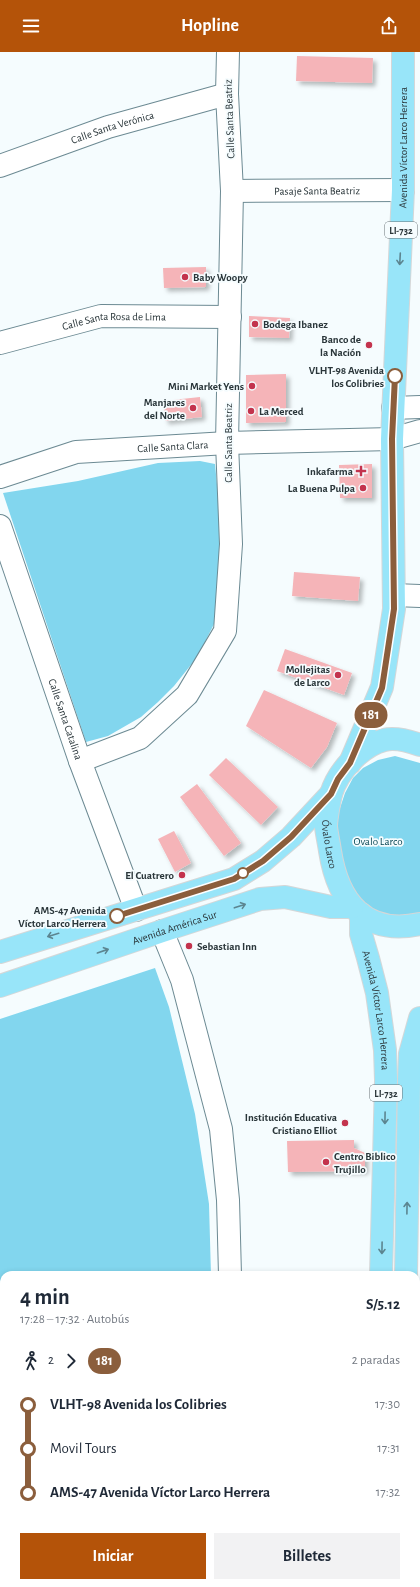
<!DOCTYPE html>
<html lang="es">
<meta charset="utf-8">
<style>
:root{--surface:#fff;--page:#f2f2f3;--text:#1f2937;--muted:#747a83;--accent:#b45309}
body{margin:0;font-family:"Alegreya Sans",sans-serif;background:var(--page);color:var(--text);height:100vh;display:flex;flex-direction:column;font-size:15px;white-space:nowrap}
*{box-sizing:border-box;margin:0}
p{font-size:13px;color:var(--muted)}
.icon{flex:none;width:22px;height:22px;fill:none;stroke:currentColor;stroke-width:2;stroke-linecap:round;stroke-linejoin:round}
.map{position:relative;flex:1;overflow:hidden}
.panel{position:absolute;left:0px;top:1219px;width:420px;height:316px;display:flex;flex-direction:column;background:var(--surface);border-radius:12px 12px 0 0;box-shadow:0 2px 6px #0003}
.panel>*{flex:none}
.badge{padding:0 8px;border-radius:13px;font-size:14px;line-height:26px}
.map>.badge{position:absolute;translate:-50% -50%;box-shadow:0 0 0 2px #fff}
.legs{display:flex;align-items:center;gap:6px;height:44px;padding:0 20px;font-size:13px}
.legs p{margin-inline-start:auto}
.head{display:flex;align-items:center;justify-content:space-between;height:68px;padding:0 20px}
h1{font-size:22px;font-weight:600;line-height:30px}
.cta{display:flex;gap:8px;margin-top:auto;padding:8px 20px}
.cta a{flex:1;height:46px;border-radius:0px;background:var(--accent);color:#fff;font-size:16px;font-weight:600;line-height:46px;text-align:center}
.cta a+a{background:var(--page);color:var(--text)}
ul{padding:0 20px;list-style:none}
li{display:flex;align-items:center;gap:14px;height:44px;font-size:15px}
li i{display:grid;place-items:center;width:6px;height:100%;margin:0 5px;background:currentColor}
li i::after{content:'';width:10px;height:10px;margin:-5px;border:3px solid;border-radius:50%;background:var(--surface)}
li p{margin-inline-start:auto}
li:first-child i{background:linear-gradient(#0000 50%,currentColor 0)}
li:last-child i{background:linear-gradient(currentColor 50%,#0000 0)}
header{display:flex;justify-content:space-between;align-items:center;height:52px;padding:0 20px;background:var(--accent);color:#fff;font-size:18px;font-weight:600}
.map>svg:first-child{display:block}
</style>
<header><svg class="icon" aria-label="menu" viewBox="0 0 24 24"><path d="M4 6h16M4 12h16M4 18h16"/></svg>Hopline<svg class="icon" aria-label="share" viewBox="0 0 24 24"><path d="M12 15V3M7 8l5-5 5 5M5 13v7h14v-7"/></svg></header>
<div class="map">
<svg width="420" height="1535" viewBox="0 0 420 1535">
<defs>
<filter id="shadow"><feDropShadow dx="3.5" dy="3.5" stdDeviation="2" flood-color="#0004"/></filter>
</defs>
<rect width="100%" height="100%" fill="#f5fcfe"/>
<g fill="#82d6ee">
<path d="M200,409L215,412L220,463L227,501L214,572L198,604L174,634L158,650L141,665L108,684L86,690L3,441L78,429L158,411Z"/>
<path d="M395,704L420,711V868L371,869L341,827L336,781L339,759L345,741L353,726L363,716L378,708Z"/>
<path d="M155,916L169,955L195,1062L209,1152L211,1223H4V1341H0V967Z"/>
</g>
<g fill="#f5b4b8" filter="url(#shadow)">
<path d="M297,4L373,6L372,31L296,29Z"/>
<path d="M206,215V235L164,236L163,216Z"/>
<path d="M249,264L290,266L289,286L249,285Z"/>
<path d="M286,322V370L246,371V323Z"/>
<path d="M200,345L202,365L165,369L163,349Z"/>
<path d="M372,412V446H340L339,413Z"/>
<path d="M294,520L360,525L358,549L292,544Z"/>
<path d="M285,597L352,621L344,643L277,619Z"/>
<path d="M264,638L337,671L327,695L311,716L246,674Z"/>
<path d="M226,706L278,755L261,773L209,723Z"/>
<path d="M197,732L241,791L224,804L180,745Z"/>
<path d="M174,779L191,811L175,820L158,787Z"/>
<path d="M354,1088V1096L365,1101V1119L288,1120L287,1089Z"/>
</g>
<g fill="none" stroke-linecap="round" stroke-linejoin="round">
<g stroke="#6c8a93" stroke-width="24">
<g id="minor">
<path id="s1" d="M0,114L108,75L227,42"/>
<path id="s2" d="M232,139L403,138"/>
<path id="s3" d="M0,291L101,264L230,265"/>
<path d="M393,356L420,355"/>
<path id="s4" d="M0,425L76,400L227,391L392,387L420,379"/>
<path id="s5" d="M0,474L80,709L136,858"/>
<path d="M394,543L420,544"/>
<path d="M80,709L140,686L187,643L225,579L231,492L227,391L232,139L227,42L228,0"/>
<path d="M162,879L182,928L221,1077L228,1148L230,1223"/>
<path d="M0,1358H4"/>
<path d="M49,1535V1531"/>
</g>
</g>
<g stroke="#d4d7d8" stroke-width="24">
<g id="major">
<path id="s6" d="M420,693C409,689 396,685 384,688C361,694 338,719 331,742C329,752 326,766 326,775C327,783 329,792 330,799C338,850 365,884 420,872"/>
<path id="s7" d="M350,711L382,635L394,557L392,387L403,138V0"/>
<path id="s8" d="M361,862V882L368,906L377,941L385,998L386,1028L381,1223"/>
<path d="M0,900L234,827L263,809L291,785L331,742"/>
<path id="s9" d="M0,934L162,879L260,847L285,845L331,855H352"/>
<path d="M406,1223L409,1029L410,1002L420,966"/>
<path d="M377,1535V1531"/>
<path d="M400,1535V1531"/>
</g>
</g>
<use href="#minor" stroke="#fff" stroke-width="22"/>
<use href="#major" stroke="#98e5f9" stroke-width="22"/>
</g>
<defs><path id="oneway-shaft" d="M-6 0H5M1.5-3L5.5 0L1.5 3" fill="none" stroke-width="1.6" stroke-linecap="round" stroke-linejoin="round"/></defs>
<g stroke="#5c8590">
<use href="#oneway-shaft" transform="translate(400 207) rotate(93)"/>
<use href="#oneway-shaft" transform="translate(240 854) rotate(-18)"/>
<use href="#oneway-shaft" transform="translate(53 883) rotate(163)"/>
<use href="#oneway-shaft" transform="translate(103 899) rotate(-19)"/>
<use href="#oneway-shaft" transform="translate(385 1066) rotate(91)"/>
<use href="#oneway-shaft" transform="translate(407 1156) rotate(-89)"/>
<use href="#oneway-shaft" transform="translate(382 1196) rotate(91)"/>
</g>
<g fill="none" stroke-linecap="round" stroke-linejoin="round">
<g stroke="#fff" stroke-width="9">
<path id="line-1" d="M117,864L234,827L263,809L291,785L331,742L338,727L350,711L382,636L394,557L392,387L395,324"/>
</g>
<use href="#line-1" stroke="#8b5e3c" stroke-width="6"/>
</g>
<g fill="#c3334d" stroke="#f5fcfe" stroke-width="1.5">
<circle cx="185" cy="225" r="4"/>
<circle cx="255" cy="272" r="4"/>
<circle cx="369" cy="293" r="4"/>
<circle cx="252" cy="334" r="4"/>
<circle cx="193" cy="356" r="4"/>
<circle cx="251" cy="359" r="4"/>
<path d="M359 413h4v4h4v4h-4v4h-4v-4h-4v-4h4z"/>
<circle cx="363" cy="436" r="4"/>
<circle cx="338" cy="623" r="4"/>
<circle cx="182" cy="823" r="4"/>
<circle cx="189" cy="894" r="4"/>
<circle cx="345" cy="1071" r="4"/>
<circle cx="326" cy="1110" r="4"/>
</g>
<g fill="#fff" stroke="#8b5e3c" stroke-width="2">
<circle cx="395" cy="324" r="7"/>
<circle cx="243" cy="821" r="5"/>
<circle cx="117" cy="864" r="7"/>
</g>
<g text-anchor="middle" stroke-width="3.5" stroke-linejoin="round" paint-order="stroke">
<g fill="#f5fcfe" stroke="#677175" stroke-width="1">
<rect x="385" y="170" width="32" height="16" rx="3"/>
<rect x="370" y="1033" width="32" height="16" rx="3"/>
</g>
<g font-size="10" font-weight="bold" fill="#2a363a">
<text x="401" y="182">LI-732</text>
<text x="386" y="1045">LI-732</text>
</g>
<g font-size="11" fill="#2a363a" stroke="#f5fcfe">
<text transform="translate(229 67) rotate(-92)" y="4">Calle Santa Beatriz</text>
<text dy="4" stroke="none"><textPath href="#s1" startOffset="119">Calle Santa Verónica</textPath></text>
<text dy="4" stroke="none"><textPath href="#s7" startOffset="623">Avenida Víctor Larco Herrera</textPath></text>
<text dy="4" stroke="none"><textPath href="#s2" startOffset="85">Pasaje Santa Beatriz</textPath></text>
<text dy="4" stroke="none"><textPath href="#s3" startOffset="117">Calle Santa Rosa de Lima</textPath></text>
<text transform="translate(228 391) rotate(-90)" y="4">Calle Santa Beatriz</text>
<text dy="4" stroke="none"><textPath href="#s4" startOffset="177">Calle Santa Clara</textPath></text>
<text dy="4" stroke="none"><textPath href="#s5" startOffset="204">Calle Santa Catalina</textPath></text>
<text dy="4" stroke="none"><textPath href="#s6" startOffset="166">Óvalo Larco</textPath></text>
<text dy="4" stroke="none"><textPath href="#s9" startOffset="184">Avenida América Sur</textPath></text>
<text dy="4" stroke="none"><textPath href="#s8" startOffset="98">Avenida Víctor Larco Herrera</textPath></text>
</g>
<g font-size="11" font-weight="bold" fill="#2a363a" stroke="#f5fcfe" text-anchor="end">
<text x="193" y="229" text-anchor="start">Baby Woopy</text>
<text x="263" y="276" text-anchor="start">Bodega Ibanez</text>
<text x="361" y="291">Banco de<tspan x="361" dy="13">la Nación</tspan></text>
<text x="244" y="338">Mini Market Yens</text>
<text x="185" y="354">Manjares<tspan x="185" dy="13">del Norte</tspan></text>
<text x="259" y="363" text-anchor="start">La Merced</text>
<text x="353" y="423">Inkafarma</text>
<text x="355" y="440">La Buena Pulpa</text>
<text x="330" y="621">Mollejitas<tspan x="330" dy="13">de Larco</tspan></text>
<text x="174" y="827">El Cuatrero</text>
<text x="197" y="898" text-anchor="start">Sebastian Inn</text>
<text x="337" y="1069">Institución Educativa<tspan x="337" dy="13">Cristiano Elliot</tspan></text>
<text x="334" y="1108" text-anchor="start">Centro Biblico<tspan x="334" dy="13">Trujillo</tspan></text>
</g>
<g font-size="11" font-weight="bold" fill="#2a363a" stroke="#f5fcfe" text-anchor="end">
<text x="384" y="322">VLHT-98 Avenida<tspan x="384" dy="13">los Colibries</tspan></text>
<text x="106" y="862">AMS-47 Avenida<tspan x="106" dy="13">Víctor Larco Herrera</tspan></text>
</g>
<g font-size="11" fill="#074654" stroke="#f5fcfe">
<text x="378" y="793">Ovalo Larco</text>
</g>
</g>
</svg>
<b class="badge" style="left:371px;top:663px;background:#8b5e3c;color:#fff">181</b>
<section class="panel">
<div class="head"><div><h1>4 min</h1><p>17:28 – 17:32 · Autobús</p></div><b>S/5.12</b></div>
<div class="legs"><svg class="icon" aria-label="walk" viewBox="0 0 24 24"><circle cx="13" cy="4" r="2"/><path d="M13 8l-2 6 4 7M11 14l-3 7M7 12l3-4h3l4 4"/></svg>2<svg class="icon" aria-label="forward" viewBox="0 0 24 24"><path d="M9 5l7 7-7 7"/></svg><b class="badge" style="background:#8b5e3c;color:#fff">181</b><p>2 paradas</p></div>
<ul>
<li><i style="color:#8b5e3c"></i><b>VLHT-98 Avenida los Colibries</b><p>17:30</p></li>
<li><i style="color:#8b5e3c"></i><span>Movil Tours</span><p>17:31</p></li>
<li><i style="color:#8b5e3c"></i><b>AMS-47 Avenida Víctor Larco Herrera</b><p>17:32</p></li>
</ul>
<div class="cta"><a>Iniciar</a><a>Billetes</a></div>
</section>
</div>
